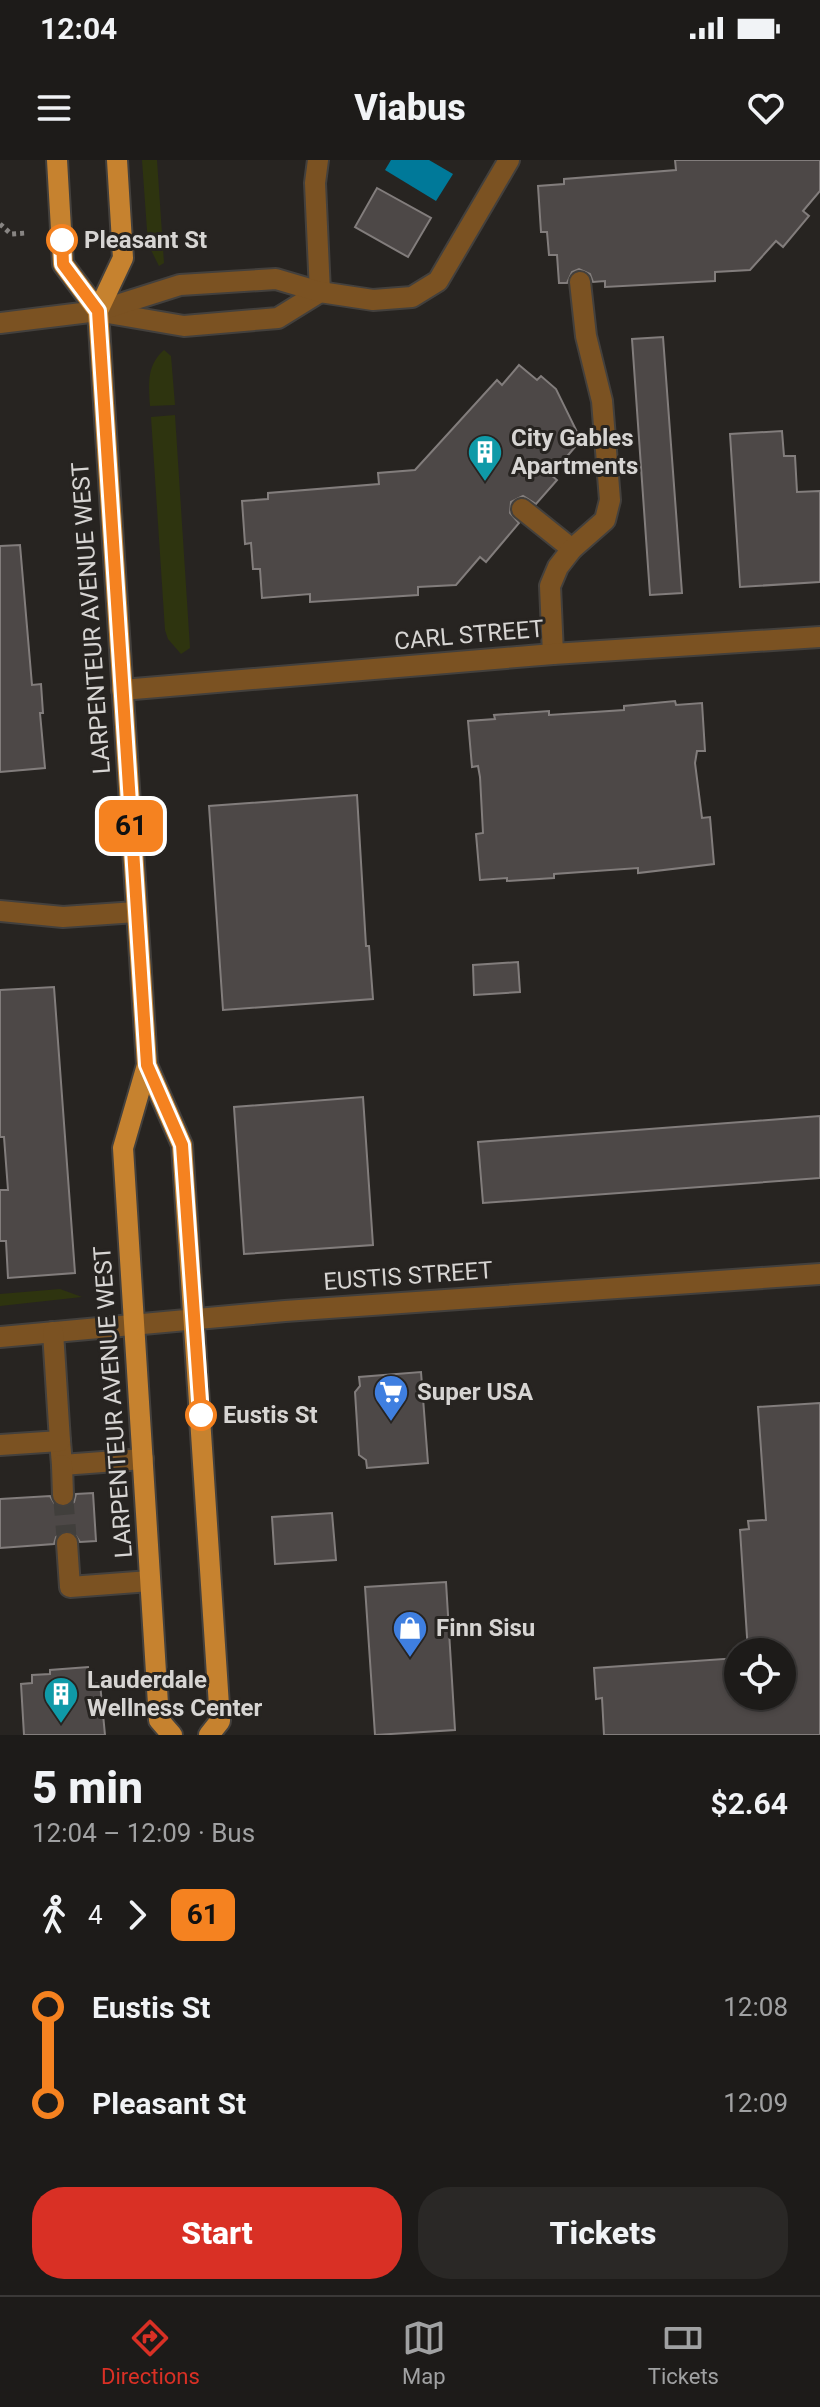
<!DOCTYPE html>
<meta charset="utf-8">
<style>
:root{--surface:#1d1b19;--page:#2a2826;--text:#f1f3f6;--muted:#a0a1a2;--line:#3b3938;--accent:#d93025}
body{margin:0;font-family:Roboto,sans-serif;background:var(--page);color:var(--text);height:100vh;display:flex;flex-direction:column;font-size:30px;white-space:nowrap}
*{box-sizing:border-box;margin:0}
p{font-size:26px;color:var(--muted)}
.icon{flex:none;width:44px;height:44px;fill:none;stroke:currentColor;stroke-width:2;stroke-linecap:round;stroke-linejoin:round}
.map{position:relative;height:1575px;overflow:hidden}
.sheet{display:flex;flex-direction:column;background:var(--surface);flex:1}
.sheet>*{flex:none}
.badge{padding:0 16px;border-radius:12px;font-size:28px;line-height:52px}
.buttons{position:absolute;left:724px;top:1478px;display:grid;gap:16px}
.buttons a{display:grid;place-items:center;width:72px;height:72px;border-radius:50%;background:var(--surface);box-shadow:0 2px 6px #0004,0 0 0 2px var(--line);font-size:40px}
.map>.badge{position:absolute;translate:-50% -50%;box-shadow:0 0 0 4px #fff}
.legs{display:flex;align-items:center;gap:12px;height:88px;padding:0 32px;font-size:26px}
.legs p{margin-inline-start:auto}
.overview{display:flex;align-items:center;justify-content:space-between;height:136px;padding:0 32px}
h1{font-size:44px;font-weight:800;line-height:60px}
.primary-button{display:flex;gap:16px;margin-top:auto;padding:16px 32px}
.primary-button a{flex:1;height:92px;border-radius:32px;background:var(--accent);color:#fff;font-size:32px;font-weight:800;line-height:92px;text-align:center}
.primary-button a+a{background:var(--page);color:var(--text)}
ul{padding:0 32px;list-style:none}
li{display:flex;align-items:center;gap:28px;height:96px;font-size:30px}
li i{display:grid;place-items:center;width:12px;height:100%;margin:0 10px;background:currentColor}
li i::after{content:'';width:20px;height:20px;margin:-10px;border:6px solid;border-radius:50%;background:var(--surface)}
li p{margin-inline-start:auto}
li:first-child i{background:linear-gradient(#0000 50%,currentColor 0)}
li:last-child i{background:linear-gradient(currentColor 50%,#0000 0)}
.status{display:flex;justify-content:space-between;align-items:center;height:56px;padding:0 40px;background:var(--surface);direction:ltr}
.status svg{height:22px;fill:currentColor}
header{display:flex;justify-content:space-between;align-items:center;height:104px;padding:0 32px;background:var(--surface);font-size:36px;font-weight:800}
.tab-bar{display:flex;justify-content:space-around;align-items:center;height:112px;border-top:2px solid var(--line);background:var(--surface);font-size:22px;color:var(--muted)}
.tab-bar a{display:grid;justify-items:center;gap:4px}
.tab-bar .on{color:var(--accent)}
.map>svg:first-child{display:block}
</style>
<div class="status"><b>12:04</b><svg viewBox="0 0 49 12"><path d="M0 12V9h3v3zM5 12V6h3v6zM10 12V3h3v9zM15 12V0h3v12zM26 1h20v11H26zM47 4h2v5h-2z"/></svg></div>
<header><svg class="icon" aria-label="menu" viewBox="0 0 24 24"><path d="M4 6h16M4 12h16M4 18h16"/></svg>Viabus<svg class="icon" aria-label="heart" viewBox="0 0 24 24"><path d="M12 20l-8-8c-3-5 5-10 8-4 3-6 11-1 8 4z"/></svg></header>
<div class="map">
<svg width="820" height="1575" viewBox="0 0 820 1575">
<rect width="100%" height="100%" fill="#272421"/>
<g fill="#2e340f">
<path d="M142,0H157L164,103L159,106L148,84Z"/>
<path d="M164,190L171,196L175,245L150,246C149,224 146,206 164,190Z"/>
<path d="M175,255L190,488L181,494L168,479L165,470L151,257Z"/>
<path d="M60,1129L82,1137L0,1146V1134Z"/>
</g>
<path fill="#007999" d="M391,0H429L453,14L436,41L385,10Z"/>
<g fill="#4d4847" stroke="#827d7c" stroke-width="2">
<path d="M675,0H820V31L803,51L809,56L783,87L776,81L750,110L715,112V121L605,127V121L593,122L590,114L579,109L572,112L567,123H559L557,95H549L547,72H541L538,26L564,24V19L676,10Z"/>
<path d="M377,28L431,58L408,97L355,67Z"/>
<path d="M663,177L682,433L650,435L632,179Z"/>
<path d="M519,205L537,220L541,216L556,229L581,280L551,315L557,320L536,344L523,336L511,342L510,353L519,363L486,402L480,397L456,425L418,427V435L310,442V434L262,438L260,409H253L251,383L245,384L242,341L268,339V333L379,324L378,313L415,310L497,220L502,225Z"/>
<path d="M782,271L784,296H795L797,332L820,331V422L740,427L730,274Z"/>
<path d="M20,385L32,525L41,524L43,553H40L45,608L0,612V386Z"/>
<path d="M675,541L676,545L702,543L705,591H697L695,603L702,658L710,657L714,704L638,713V708L554,714V718L507,721V718L480,720L476,674L483,673L480,617L478,606L472,607L468,561L495,559L494,555L549,551V555L624,550V546Z"/>
<path d="M357,635L366,786H369L373,839L223,850L209,646Z"/>
<path d="M518,802L520,832L474,835L473,805Z"/>
<path d="M54,827L75,1113L8,1118L6,1081H0V1030H8L4,977H0V830Z"/>
<path d="M363,937L373,1085L244,1094L234,947Z"/>
<path d="M820,956V1018L483,1043L478,982Z"/>
<path d="M421,1212L428,1303L367,1308L366,1300L359,1295L355,1232L360,1226L359,1217Z"/>
<path d="M820,1243V1575H604L602,1538L596,1539L594,1508L738,1498V1536H782V1492H748L740,1370L749,1369L748,1361L766,1360L758,1247Z"/>
<path d="M93,1333L96,1381L80,1382L73,1372L65,1370L56,1377L54,1384L0,1388V1339L50,1336L56,1346L64,1348L74,1342L76,1334Z"/>
<path d="M332,1353L336,1400L275,1404L272,1357Z"/>
<path d="M446,1422L455,1570L375,1575L365,1427Z"/>
<path d="M88,1507L90,1523H100L105,1575H24L21,1524L32,1523V1515L50,1514V1510Z"/>
</g>
<g fill="none" stroke-linecap="round" stroke-linejoin="round">
<path stroke="#413f3c" stroke-width="20" stroke-dasharray="20 10" stroke-linecap="butt" d="M63,1335L67,1383"/>
<g stroke="#43403d" stroke-width="24">
<g id="minor">
<path d="M318,0L315,23L320,132"/>
<path d="M102,152L184,166L278,158L320,132"/>
<path d="M0,163L98,151L180,125L276,119L320,132L373,140L412,137L438,121L509,0"/>
<path d="M522,349L572,389"/>
<path d="M553,494L550,426L558,407L572,389L605,360L610,340L602,241L586,176L580,122"/>
<path d="M122,530L553,494L820,477"/>
<path d="M0,751L63,757L136,752"/>
<path d="M0,1177L285,1151L820,1114"/>
<path d="M60,1281L62,1305L143,1299"/>
<path d="M0,1285L60,1281L53,1172"/>
<path d="M62,1305L63,1335"/>
<path d="M67,1383L70,1427L150,1421"/>
</g>
</g>
<g stroke="#43403d" stroke-width="24">
<g id="major">
<path d="M57,0L63,104L98,151"/>
<path d="M117,0L123,98L98,151L147,905L182,985L220,1561L209,1575"/>
<path d="M147,905L123,988L159,1560L172,1575"/>
</g>
</g>
<path stroke="#888583" stroke-width="5" stroke-dasharray="4 4" stroke-linecap="butt" d="M0,64L11,74L26,73"/>
<use href="#minor" stroke="#7b5222" stroke-width="20"/>
<use href="#major" stroke="#c6822f" stroke-width="20"/>
</g>
<g fill="none" stroke-linecap="round" stroke-linejoin="round">
<g stroke="#fff" stroke-width="18">
<path id="line-1" d="M62,80L63,104L98,151L147,905L182,985L201,1255"/>
</g>
<use href="#line-1" stroke="#f58220" stroke-width="12"/>
</g>
<defs>
<g id="building-pin" transform="scale(1.8)"><path d="M0 17L-7.5 6A9.5 9.5 0 1 1 7.5 6Z" fill="#0f9aa8" stroke="#272421"/><path d="M-4-6H4V6H1V3H-1V6H-4ZM-2.5-4.3h1.7v1.8h-1.7ZM.8-4.3h1.7v1.8H.8ZM-2.5-1h1.7V.8h-1.7ZM.8-1h1.7V.8H.8Z" fill="#fff"/></g>
<g id="supermarket-pin" transform="scale(1.8)"><path d="M0 17L-7.5 6A9.5 9.5 0 1 1 7.5 6Z" fill="#3f7fe0" stroke="#272421"/><path d="M-6-5.5h2.5l.6 2H6L4.5 2H-2.5L-4.4-4H-6ZM-1.5 3.2a1.3 1.3 0 1 0 .1 0ZM3 3.2a1.3 1.3 0 1 0 .1 0Z" fill="#fff"/></g>
<g id="shop-pin" transform="scale(1.8)"><path d="M0 17L-7.5 6A9.5 9.5 0 1 1 7.5 6Z" fill="#3f7fe0" stroke="#272421"/><path d="M-5-2.5h2.3a2.7 3.5 0 0 1 5.4 0H5L5.5 6h-11ZM-1.5-2.5h3a1.5 2.3 0 0 0-3 0Z" fill="#fff"/></g>
</defs>
<g fill-rule="evenodd">
<use href="#building-pin" x="485" y="292"/>
<use href="#supermarket-pin" x="391" y="1232"/>
<use href="#shop-pin" x="410" y="1468"/>
<use href="#building-pin" x="61" y="1534"/>
</g>
<g fill="#fff" stroke="#f58220" stroke-width="4">
<circle cx="62" cy="80" r="14"/>
<circle cx="201" cy="1255" r="14"/>
</g>
<g text-anchor="middle" stroke-width="6" stroke-linejoin="round" paint-order="stroke">
<g font-size="24" font-weight="bold" fill="#d7d5d3" stroke="#272421" text-anchor="start">
<text x="84" y="88">Pleasant St</text>
<text x="223" y="1263">Eustis St</text>
</g>
<g font-size="24" font-weight="bold" fill="#d7d5d3" stroke="#272421" text-anchor="start">
<text x="511" y="286">City Gables<tspan x="511" dy="28">Apartments</tspan></text>
<text x="417" y="1240">Super USA</text>
<text x="436" y="1476">Finn Sisu</text>
<text x="87" y="1528">Lauderdale<tspan x="87" dy="28">Wellness Center</tspan></text>
</g>
<g font-size="24" fill="#d7d5d3" stroke="#272421">
<text transform="translate(91 458) rotate(-94)" y="8">LARPENTEUR AVENUE WEST</text>
<text transform="translate(469 475) rotate(-5)" y="8">CARL STREET</text>
<text transform="translate(408 1116) rotate(-4)" y="8">EUSTIS STREET</text>
<text transform="translate(113 1242) rotate(-94)" y="8">LARPENTEUR AVENUE WEST</text>
</g>
</g>
</svg>
<div class="buttons">
<a><svg class="icon" aria-label="locate" viewBox="0 0 24 24"><circle cx="12" cy="12" r="6"/><path d="M12 2v4M12 18v4M2 12h4M18 12h4"/></svg></a>
</div>
<b class="badge" style="left:131px;top:666px;background:#f58220;color:#111">61</b>
</div>
<section class="sheet">
<div class="overview"><div><h1>5 min</h1><p>12:04 – 12:09 · Bus</p></div><b>$2.64</b></div>
<div class="legs"><svg class="icon" aria-label="walk" viewBox="0 0 24 24"><circle cx="13" cy="4" r="2"/><path d="M13 8l-2 6 4 7M11 14l-3 7M7 12l3-4h3l4 4"/></svg>4<svg class="icon" aria-label="forward" viewBox="0 0 24 24"><path d="M9 5l7 7-7 7"/></svg><b class="badge" style="background:#f58220;color:#111">61</b></div>
<ul>
<li><i style="color:#f58220"></i><b>Eustis St</b><p>12:08</p></li>
<li><i style="color:#f58220"></i><b>Pleasant St</b><p>12:09</p></li>
</ul>
<div class="primary-button"><a>Start</a><a>Tickets</a></div>
</section>
<nav class="tab-bar">
<a class="on"><svg class="icon" aria-label="directions" viewBox="0 0 24 24"><path d="M12 3l9 9-9 9-9-9zM9 14v-3h6M13 9l2 2-2 2"/></svg>Directions</a>
<a><svg class="icon" aria-label="map" viewBox="0 0 24 24"><path d="M3 6l6-2 6 2 6-2v14l-6 2-6-2-6 2zM9 4v14M15 6v14"/></svg>Map</a>
<a><svg class="icon" aria-label="tickets" viewBox="0 0 24 24"><path d="M3 7h18v10H3zM15 7v10"/></svg>Tickets</a>
</nav>
